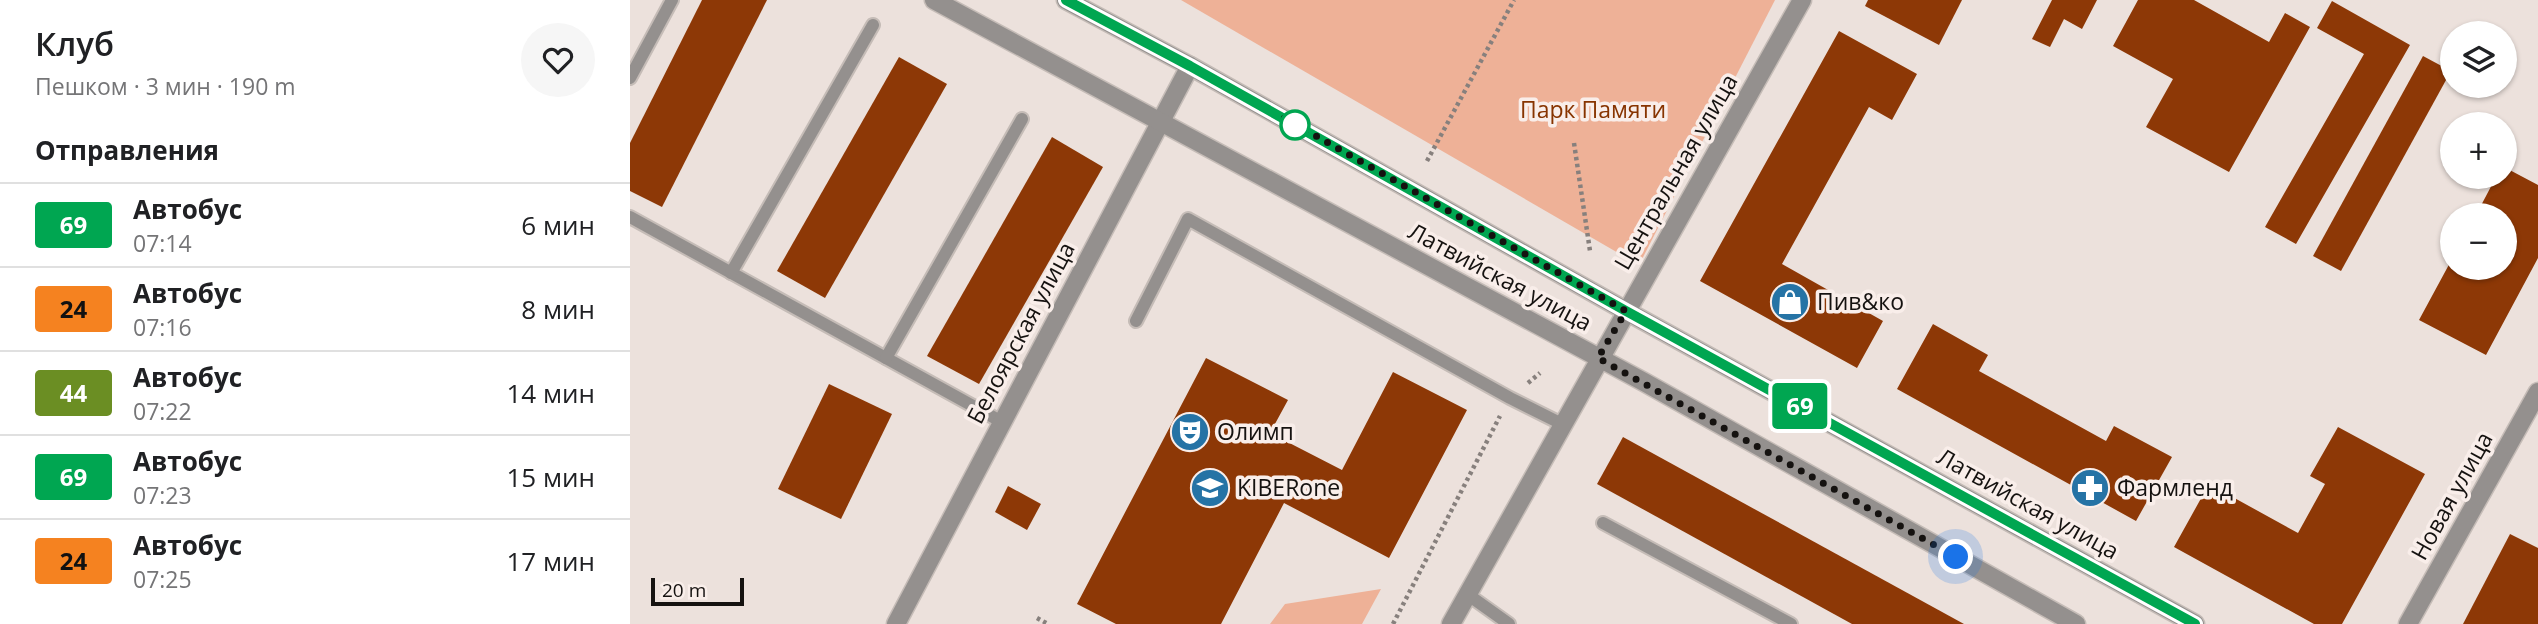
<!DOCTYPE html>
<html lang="ru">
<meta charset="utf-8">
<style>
:root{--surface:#fff;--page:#f6f6f6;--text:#202124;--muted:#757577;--line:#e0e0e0}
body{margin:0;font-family:"Open Sans",sans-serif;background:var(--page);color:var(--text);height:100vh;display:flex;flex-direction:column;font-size:26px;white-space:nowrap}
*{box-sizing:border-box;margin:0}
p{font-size:23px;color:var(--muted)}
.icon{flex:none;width:38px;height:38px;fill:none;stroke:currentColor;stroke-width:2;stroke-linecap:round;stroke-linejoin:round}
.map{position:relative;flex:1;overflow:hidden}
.details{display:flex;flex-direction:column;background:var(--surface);width:630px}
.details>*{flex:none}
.badge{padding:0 14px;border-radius:5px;font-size:24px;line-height:46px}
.fabs{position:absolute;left:1810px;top:21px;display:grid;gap:14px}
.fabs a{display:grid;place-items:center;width:77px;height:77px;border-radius:50%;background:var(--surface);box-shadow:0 2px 5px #0004;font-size:35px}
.scale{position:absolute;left:21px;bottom:18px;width:93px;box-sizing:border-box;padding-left:7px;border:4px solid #151210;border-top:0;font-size:19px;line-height:24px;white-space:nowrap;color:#151210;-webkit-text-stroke:5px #f9eeea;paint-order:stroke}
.you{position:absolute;width:35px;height:35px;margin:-18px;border:5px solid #fff;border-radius:50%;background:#1a73e8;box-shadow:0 0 0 10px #1a73e833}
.map>.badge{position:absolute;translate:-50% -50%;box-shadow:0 0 0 4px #fff}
h2{padding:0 35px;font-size:26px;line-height:63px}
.round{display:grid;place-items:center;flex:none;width:74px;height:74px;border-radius:37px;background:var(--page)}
.summary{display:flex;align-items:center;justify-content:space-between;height:119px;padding:0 35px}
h1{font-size:33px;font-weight:600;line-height:52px}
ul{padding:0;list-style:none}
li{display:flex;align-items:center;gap:21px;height:84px;padding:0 35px;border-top:2px solid var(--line)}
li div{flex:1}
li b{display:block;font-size:26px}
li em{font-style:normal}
li .badge{min-width:77px;font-weight:700;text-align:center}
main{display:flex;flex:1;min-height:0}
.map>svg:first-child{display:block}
</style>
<main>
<section class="details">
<div class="summary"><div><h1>Клуб</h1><p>Пешком · 3 мин · 190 m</p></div><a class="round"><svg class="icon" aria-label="heart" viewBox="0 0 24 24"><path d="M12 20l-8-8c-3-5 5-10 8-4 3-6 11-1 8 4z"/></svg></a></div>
<h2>Отправления</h2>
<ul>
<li><span class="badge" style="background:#00a651;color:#fff">69</span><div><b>Автобус</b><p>07:14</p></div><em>6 мин</em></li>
<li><span class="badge" style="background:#f58220;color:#111">24</span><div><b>Автобус</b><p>07:16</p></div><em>8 мин</em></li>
<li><span class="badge" style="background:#6b8e23;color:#fff">44</span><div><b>Автобус</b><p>07:22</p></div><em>14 мин</em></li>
<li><span class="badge" style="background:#00a651;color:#fff">69</span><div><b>Автобус</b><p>07:23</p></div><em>15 мин</em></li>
<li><span class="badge" style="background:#f58220;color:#111">24</span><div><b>Автобус</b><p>07:25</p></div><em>17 мин</em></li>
</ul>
</section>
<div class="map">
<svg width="1908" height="624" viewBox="0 0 1908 624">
<rect width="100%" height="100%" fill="#ece1dc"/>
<g fill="#eeb197">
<path d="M551,0H1145L1009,265Z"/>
<path d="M751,589L732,624H640L655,604Z"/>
</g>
<g fill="#8d3806">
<path d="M72,0H137L32,207L0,191V143Z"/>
<path d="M1238,0H1332L1309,45L1235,6Z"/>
<path d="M1422,0H1467L1452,29L1434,19L1420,47L1402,39Z"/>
<path d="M1508,0H1564L1639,42L1655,13L1680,27L1599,172L1516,127L1543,79L1483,46Z"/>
<path d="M1702,1L1780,45L1666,244L1635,227L1734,54L1687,28Z"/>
<path d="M1209,31L1287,74L1262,120L1239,107L1152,264L1253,321L1227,368L1070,281Z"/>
<path d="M1793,56L1821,71L1711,271L1683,256Z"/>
<path d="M269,57L317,84L195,298L147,271Z"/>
<path d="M422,137L473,167L349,384L297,356Z"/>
<path d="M1874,167L1908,185V258L1856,355L1789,320L1822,259V268H1874V215H1846L1866,177H1874Z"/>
<path d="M1303,324L1358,355L1349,371L1476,441L1484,426L1542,457L1506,521L1267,389Z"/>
<path d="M576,358L658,400L640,433L712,470L763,372L837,410L759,558L654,503L591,624H486L447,604Z"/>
<path d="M199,384L262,414L211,519L148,489Z"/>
<path d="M1708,427L1795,474L1712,624H1684L1544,547L1579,484L1668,533L1695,484L1680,476Z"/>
<path d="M993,437L1334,624H1222L967,484Z"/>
<path d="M378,486L411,504L397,530L365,512Z"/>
<path d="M1880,534L1908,548V624H1833Z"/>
</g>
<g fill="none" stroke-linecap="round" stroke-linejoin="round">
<g stroke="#c5bcb7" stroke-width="16">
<g id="service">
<path d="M0,78L42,0"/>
<path d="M0,217L372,422"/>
<path d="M101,273L243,25"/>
<path d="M506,321L558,219L880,398L932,424"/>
<path d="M256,358L392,119"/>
<path d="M973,523L1161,624"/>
<path d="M837,594L879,624"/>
</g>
</g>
<g stroke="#c5bcb7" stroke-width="21">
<g id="minor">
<path d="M266,624L560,66"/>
<path d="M1778,624L1908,392"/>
</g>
</g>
<g stroke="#c5bcb7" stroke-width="21">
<g id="tertiary">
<path d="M304,0L1014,382L1446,624"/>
<path d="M436,0L560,66L996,311L1565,624"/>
<path d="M821,624L1172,0"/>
</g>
</g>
<g stroke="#87807d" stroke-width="4.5" stroke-dasharray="3.5 3.5" stroke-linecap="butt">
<path d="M944,143L960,251"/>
<path d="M797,161L884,0"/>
<path d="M898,383L910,373"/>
<path d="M407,618L418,624"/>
<path d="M763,624L870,416"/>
</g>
<use href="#service" stroke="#94908e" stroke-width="12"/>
<use href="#minor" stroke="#94908e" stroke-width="18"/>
<use href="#tertiary" stroke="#94908e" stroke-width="18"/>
</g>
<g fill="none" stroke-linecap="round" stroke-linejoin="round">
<g stroke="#fff" stroke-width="16">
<path id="line" d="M436,0L560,66L996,311L1565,624"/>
</g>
<use href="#line" stroke="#00a651" stroke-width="10"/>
<path stroke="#151210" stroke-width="7" stroke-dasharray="0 12.6" d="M665,125L654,118L996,311L968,358L1326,557"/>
</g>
<defs>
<g id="shop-disc" transform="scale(2.0125)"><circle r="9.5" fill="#2573a5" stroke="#f9eeea"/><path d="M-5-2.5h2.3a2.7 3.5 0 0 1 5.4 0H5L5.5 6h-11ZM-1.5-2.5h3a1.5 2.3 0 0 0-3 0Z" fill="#fff"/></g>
<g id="theatre-disc" transform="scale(2.0125)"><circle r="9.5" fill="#2573a5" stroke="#f9eeea"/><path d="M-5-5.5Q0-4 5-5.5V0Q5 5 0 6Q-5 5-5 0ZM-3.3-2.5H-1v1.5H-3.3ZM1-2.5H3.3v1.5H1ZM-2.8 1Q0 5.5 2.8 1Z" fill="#fff"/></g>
<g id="school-disc" transform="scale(2.0125)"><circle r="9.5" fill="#2573a5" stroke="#f9eeea"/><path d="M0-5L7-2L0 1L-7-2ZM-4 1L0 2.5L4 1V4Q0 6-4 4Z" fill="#fff"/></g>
<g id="pharmacy-disc" transform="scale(2.0125)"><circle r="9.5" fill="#2573a5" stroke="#f9eeea"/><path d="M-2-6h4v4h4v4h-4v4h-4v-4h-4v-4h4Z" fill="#fff"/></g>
</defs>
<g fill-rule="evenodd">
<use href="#shop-disc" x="1160" y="302"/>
<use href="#theatre-disc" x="560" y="432"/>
<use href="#school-disc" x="580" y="488"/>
<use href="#pharmacy-disc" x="1460" y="488"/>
</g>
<circle fill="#fff" stroke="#00a651" stroke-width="3.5" cx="665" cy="125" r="14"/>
<g text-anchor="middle" stroke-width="7" stroke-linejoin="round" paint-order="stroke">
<g font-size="23" fill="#873400" stroke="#f9eeea">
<text x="963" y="118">Парк Памяти</text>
</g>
<g font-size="23" fill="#151210" stroke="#f9eeea">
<text transform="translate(1046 172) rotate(-60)" y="8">Центральная улица</text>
<text transform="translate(870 277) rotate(28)" y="8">Латвийская улица</text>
<text transform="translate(391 333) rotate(-62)" y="8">Белоярская улица</text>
<text transform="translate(1822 496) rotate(-61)" y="8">Новая улица</text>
<text transform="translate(1398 504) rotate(29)" y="8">Латвийская улица</text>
</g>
<g font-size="23" fill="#151210" stroke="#f9eeea" text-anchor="start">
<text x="1187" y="310">Пив&amp;ко</text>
<text x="587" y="440">Олимп</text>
<text x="607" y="496">KIBERone</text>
<text x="1487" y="496">Фармленд</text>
</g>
</g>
</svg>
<div class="fabs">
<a><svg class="icon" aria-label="layers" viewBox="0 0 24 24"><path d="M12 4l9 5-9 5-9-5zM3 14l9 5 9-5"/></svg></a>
<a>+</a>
<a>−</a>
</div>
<div class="scale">20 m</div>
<div class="you" style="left:1326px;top:557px"></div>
<b class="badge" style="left:1170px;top:406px;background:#00a651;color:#fff">69</b>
</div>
</main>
